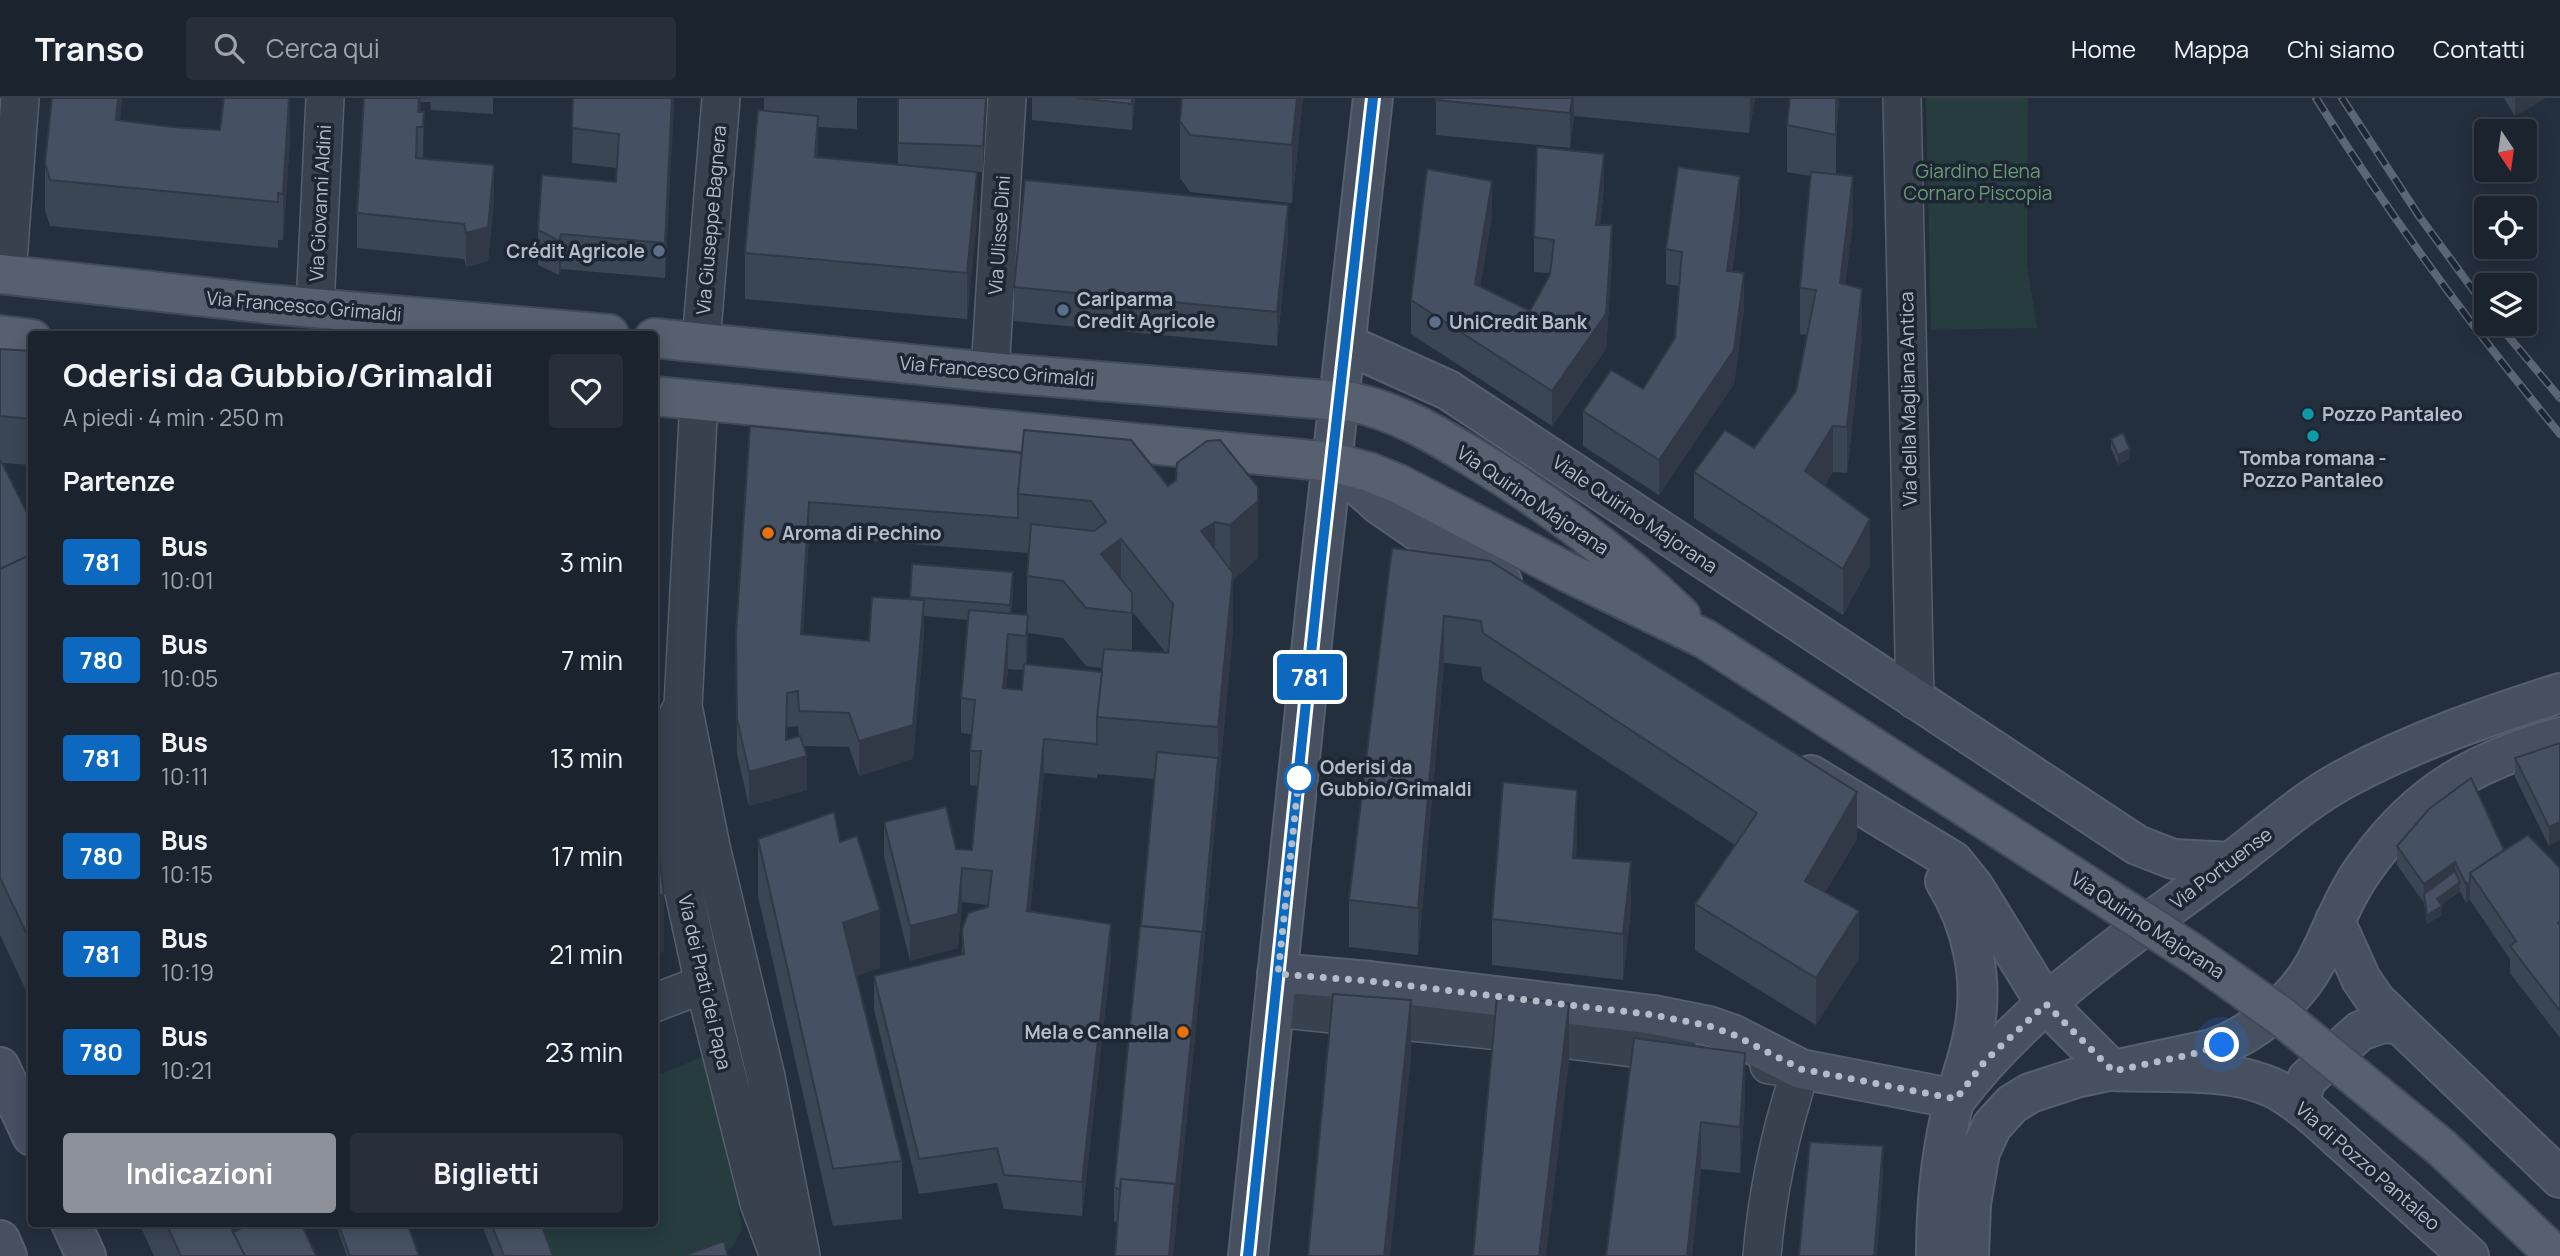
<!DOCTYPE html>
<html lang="it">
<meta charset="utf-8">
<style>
:root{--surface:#1b232e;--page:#282f3a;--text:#f1f3f6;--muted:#a0a4aa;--line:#39404a;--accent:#8c9099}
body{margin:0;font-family:Manrope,sans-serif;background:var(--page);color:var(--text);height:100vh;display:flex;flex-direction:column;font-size:26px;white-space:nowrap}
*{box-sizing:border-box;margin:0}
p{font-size:23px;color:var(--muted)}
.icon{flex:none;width:38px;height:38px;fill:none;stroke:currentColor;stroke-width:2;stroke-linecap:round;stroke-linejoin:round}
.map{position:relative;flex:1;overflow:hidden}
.side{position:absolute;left:28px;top:233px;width:630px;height:896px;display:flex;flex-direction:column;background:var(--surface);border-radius:7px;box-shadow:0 4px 18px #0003,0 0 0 2px var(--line)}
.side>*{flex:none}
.badge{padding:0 14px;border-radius:5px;font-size:24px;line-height:46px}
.needle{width:46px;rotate:167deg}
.fabs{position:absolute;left:2474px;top:21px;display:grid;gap:14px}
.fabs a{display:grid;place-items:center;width:63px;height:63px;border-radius:7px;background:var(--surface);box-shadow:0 4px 18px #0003,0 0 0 2px var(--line);font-size:35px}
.you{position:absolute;width:35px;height:35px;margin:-18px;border:5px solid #fff;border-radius:50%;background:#1a73e8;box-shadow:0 0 0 10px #1a73e833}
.map>.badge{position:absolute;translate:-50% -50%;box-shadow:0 0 0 4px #fff}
h2{padding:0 35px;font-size:26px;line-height:63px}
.round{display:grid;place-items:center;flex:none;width:74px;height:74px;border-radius:7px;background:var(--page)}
.summary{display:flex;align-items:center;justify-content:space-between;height:119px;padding:0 35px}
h1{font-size:33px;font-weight:700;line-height:52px}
.primary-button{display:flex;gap:14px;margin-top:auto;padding:14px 35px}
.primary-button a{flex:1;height:80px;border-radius:7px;background:var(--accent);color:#fff;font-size:28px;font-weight:700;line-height:80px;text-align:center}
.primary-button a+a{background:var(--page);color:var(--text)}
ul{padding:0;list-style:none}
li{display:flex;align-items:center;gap:21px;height:98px;padding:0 35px}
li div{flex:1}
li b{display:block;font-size:26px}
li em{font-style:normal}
li .badge{min-width:77px;font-weight:700;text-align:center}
header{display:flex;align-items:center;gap:42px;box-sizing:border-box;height:98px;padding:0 35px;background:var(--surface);border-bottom:2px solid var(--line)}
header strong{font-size:33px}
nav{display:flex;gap:38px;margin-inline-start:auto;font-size:24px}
.search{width:490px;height:63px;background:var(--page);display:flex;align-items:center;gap:18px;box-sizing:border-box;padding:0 24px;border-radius:7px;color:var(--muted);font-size:26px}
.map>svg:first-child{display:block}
</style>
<header>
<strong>Transo</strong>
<div class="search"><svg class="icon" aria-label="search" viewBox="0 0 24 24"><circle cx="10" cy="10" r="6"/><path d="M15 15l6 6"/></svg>Cerca qui</div>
<nav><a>Home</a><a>Mappa</a><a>Chi siamo</a><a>Contatti</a></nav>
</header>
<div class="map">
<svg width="2560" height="1158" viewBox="0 0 2560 1158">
<rect width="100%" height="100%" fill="#242f3e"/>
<g fill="#263c3f">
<path d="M1926,0H2028L2027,167L2037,230L1931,232Z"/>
<path d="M702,959L742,1106L738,1109L742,1130L733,1149L709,1158H543L530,1125H654L655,978Z"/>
</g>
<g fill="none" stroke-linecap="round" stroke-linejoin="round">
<g stroke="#565f6c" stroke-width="40">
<g id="street">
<path d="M1902,0L1915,602"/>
<path d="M7,177L20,0"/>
<path d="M315,209L325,0"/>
<path d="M701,245L721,0"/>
<path d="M990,274L1007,0"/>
<path d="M699,302L683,608L711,749L766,979L801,1158"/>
<path d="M679,615L668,637L666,658L677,763L704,886L759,1105L779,1158"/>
<path d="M654,905L704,886"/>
<path d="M1274,910L1491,932L1680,956"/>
<path d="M1762,1158C1767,1095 1781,1031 1801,971L1769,967"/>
</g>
</g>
<g stroke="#565f6c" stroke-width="42">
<g id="secondary">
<path d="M1346,246L1448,292L2137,747L2173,761L2231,764"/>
<path d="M1332,364L1380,407L1438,447L1502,484"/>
<path d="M1811,677L1953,763L1974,789L2046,906L2113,973C2157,975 2225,970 2266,987C2285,994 2301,1007 2316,1020L2469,1158"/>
<path d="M2335,823L2361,881L2376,903L2560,1080"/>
<path d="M1277,875L1370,883L1654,917L1709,928L1732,936L1801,971L1956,1001"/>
<path d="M0,969L32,1038"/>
<path d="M1956,1001C2030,903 2136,836 2232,763C2270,734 2306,701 2348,679C2415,643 2488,618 2560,595"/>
<path d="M2298,1005L2307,981L2360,933L2383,925L2398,926"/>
<path d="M71,1125L86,1158"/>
<path d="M0,1142L7,1158"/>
<path d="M1248,1158L1317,497L1373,0"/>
<path d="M1936,1158C1936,1112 1940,1064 1950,1020C1957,990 1969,962 1974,932C1984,882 1972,826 1945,783"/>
<path d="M1969,1158L1971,1106L1980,1054L1992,1028L2012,1006L2030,995L2076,980L2212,951C2254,936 2295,903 2316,864C2333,831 2345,795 2368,765C2420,693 2476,663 2560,639"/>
</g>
</g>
<g stroke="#414a57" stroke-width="42">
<g id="primary">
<path d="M0,176L268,206L609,236"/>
<path d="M0,237L32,241"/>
<path d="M654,240L990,274L1352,304C1400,314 1440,339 1482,365C1554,410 1620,458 1681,518"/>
<path d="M654,298L1332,364L1369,374L1401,387L1565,473L1705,541L1750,570"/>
</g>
</g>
<use href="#street" stroke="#38414e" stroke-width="37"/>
<use href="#secondary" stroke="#465061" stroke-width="38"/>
<use href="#primary" stroke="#56606e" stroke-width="38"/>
<g stroke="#5a6575" stroke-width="8">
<g id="rail">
<path d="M2316,0C2390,118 2471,229 2560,336"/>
<path d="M2342,0L2419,118L2487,211"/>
<path d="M2498,226L2560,300"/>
</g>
</g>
<use href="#rail" stroke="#1d2633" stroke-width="5" stroke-dasharray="16" stroke-linecap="butt"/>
<g stroke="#414a57" stroke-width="42" stroke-linecap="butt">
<path id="primary-bridge" d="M1750,570L2195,857L2282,919L2442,1050L2556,1158"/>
</g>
<use href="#primary-bridge" stroke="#56606e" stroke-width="38"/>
</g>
<g fill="#3b4654" fill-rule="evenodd">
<path d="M122,0L120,22L172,29L290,41L283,142H278V150L50,128L45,112V65Z"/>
<path d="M364,0H493V16L431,12L430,4H421L420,14H424L423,61L494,101L488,163L466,169L464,161L357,150V115Z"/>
<path d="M573,0H674L665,180L561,171L559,177L538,167V132L616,84L617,70L572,65Z"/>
<path d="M764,0H857V31L818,29V60L898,67L897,0H987L983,74H977V120L967,221L745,201V155L764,13Z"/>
<path d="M1032,0H1135L1132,32L1032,22Z"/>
<path d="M1182,0H1303L1292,105L1190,94L1180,80V23Z"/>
<path d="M1436,0H1755L1749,35L1574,18L1570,50L1436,37Z"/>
<path d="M1839,0L1836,43V76L1853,124L1845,186L1862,238L1847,375L1833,374L1824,387L1870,467L1843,517L1694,420V374L1754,350L1796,293L1807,237L1800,236V190L1811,78L1787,74V27Z"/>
<path d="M2504,0H2546L2515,18Z"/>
<path d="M1604,90L1600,127L1612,161L1606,251L1552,328L1411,236V202L1492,118L1480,189L1530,213L1550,175L1534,174V139Z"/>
<path d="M1740,112L1732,174L1744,210L1734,286L1659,397L1583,348V313L1643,291L1675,240L1679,188L1666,186V151Z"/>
<path d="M1288,141L1277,248L1014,223V189Z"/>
<path d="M0,251L32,253V367L2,365L32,425V905L0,837Z"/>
<path d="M750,328L1168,388L1176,382L1207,343L1258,460L1233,482V532L1202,869L1173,1158L1114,1123V1089L1155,681L1097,676V680L1044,675L1030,813L1111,860L1082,1118L1004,1111L997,1085L919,1096L874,912V878L962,857V832L988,809V807L962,804L958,850L910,863L884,759V724L956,751L972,752L978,688L970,687V653L972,636L961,635V600L968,522L924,518V536L913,661L859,678L849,649L804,648L807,692L749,708L737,656L736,534ZM809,438L1029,455L1027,478V517L1011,516L1013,493L912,466L910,501L869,543L803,536ZM1132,513L1166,555L1132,553ZM1028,535L1063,540L1086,568L1102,570V574L1026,566ZM1008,571L1023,572L1022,592L1006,590ZM798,628L799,638L787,642V629Z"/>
<path d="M2111,341L2130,361L2118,367L2111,350Z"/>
<path d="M1392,450L1857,741L1825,794L1859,860L1816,927L1695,852V806L1735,747L1483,582L1481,569L1444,565L1418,857L1349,849V802Z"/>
<path d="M2560,645L2549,748L2515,679V660Z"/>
<path d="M1577,738L1576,760L1631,811L1623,882L1492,867V821Z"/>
<path d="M758,741L880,870L856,878L902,1063V1121L833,1128L758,798Z"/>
<path d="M2397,748L2504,752L2560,770V940L2510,875V861L2470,802L2466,805L2460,793L2441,807L2442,817L2427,826L2424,805L2397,767Z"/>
<path d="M1634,940L1745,1001L1740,1075L1701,1071L1692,1158H1606Z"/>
<path d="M139,1125H301L316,1158H154Z"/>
<path d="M335,1125H407L419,1158H347Z"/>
<path d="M481,1125H541L553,1158H494Z"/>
</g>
<g fill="#303945">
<path d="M118,0H122L116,68V22Z"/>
<path d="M290,0V41L283,142V96Z"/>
<path d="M419,0H421L419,29L418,14Z"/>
<path d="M672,0H674V10L665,180V145Z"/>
<path d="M986,0H987L983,74V48Z"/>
<path d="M1132,0H1135L1132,32Z"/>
<path d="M1297,0H1303L1292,105V47Z"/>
<path d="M1572,0H1574V18L1570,50V15Z"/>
<path d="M1750,0H1755L1749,35Z"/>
<path d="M1836,0H1839L1836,43Z"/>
<path d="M2515,0H2546L2515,18Z"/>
<path d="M818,18V64L815,59Z"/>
<path d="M1604,56V90L1596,162V127Z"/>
<path d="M494,67V101L488,163L466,169V135Z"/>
<path d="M977,74V120L967,221V175Z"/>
<path d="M1740,78V112L1727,208V173Z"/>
<path d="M1853,78V124L1840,231V185Z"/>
<path d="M1492,83V118L1475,221V186Z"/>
<path d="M1288,107V141L1277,248V214Z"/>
<path d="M1612,127V161L1606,251L1552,328V293Z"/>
<path d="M561,136V171L559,177V143Z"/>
<path d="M1744,175V210L1734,286L1659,397V362Z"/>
<path d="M1862,191V238L1847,375V329Z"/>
<path d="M1833,328V374L1805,420V373Z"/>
<path d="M2130,351V361L2118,367V357Z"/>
<path d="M1258,403V460L1233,482V532L1202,869V842L1218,660V629L1230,484V427Z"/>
<path d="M809,404V438L801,570V536Z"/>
<path d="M1870,421V467L1843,517V471Z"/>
<path d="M1215,424V482L1201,433Z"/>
<path d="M1121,441V499L1101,456Z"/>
<path d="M1013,474V493L1010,525V507Z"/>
<path d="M924,502V536L913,661L859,678V643Z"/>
<path d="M1028,517V552L1026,572V538Z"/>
<path d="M1444,518V565L1418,857V810Z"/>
<path d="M1008,536V571L1003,625V590Z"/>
<path d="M1044,641V675L1027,847V813Z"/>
<path d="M807,658V692L749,708V674Z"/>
<path d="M1577,692V738L1573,806V760Z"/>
<path d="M1857,694V741L1805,829V783Z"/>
<path d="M2560,724V742L2549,748V729Z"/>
<path d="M1631,764V811L1623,882V836Z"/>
<path d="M2455,764V783L2424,796V786Z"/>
<path d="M962,770V804L958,850L910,863V828Z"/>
<path d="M2460,784V794L2437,810V801Z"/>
<path d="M2470,784V802L2466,805V786Z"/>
<path d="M664,796V854L654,857V800Z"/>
<path d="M2442,808V817L2427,826V817Z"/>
<path d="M880,812V870L843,883V825Z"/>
<path d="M1859,813V860L1816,927V880Z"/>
<path d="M1111,826V860L1082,1118V1084Z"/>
<path d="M1202,834V869L1173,1158H1169L1175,1086Z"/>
<path d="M1411,902V960L1390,1158H1384Z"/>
<path d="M1569,906V964L1546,1158H1539Z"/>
<path d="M1745,955V1001L1740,1075V1029Z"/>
<path d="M1701,1024V1071L1692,1158H1687Z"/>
<path d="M1883,1048V1082L1877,1158H1874Z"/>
<path d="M218,1125H259L225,1156Z"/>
</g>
<g fill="#455162" stroke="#303945" stroke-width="2">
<path d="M52,0H118L116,22L172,29L220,32L224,0H289L283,96L278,95V104L50,82L45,65Z"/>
<path d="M364,0H419L418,14H424L423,29H417L416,60L494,67L488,129L466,135L464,126L357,115Z"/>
<path d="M573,0H672L665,145L561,136L559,143L538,132L542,77L616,84L619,36L572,30Z"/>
<path d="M898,0H986L983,48L898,45Z"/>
<path d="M1077,0H1132V6Z"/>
<path d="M1182,0H1297L1292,47L1190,37L1180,23Z"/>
<path d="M1436,0H1572L1570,15L1436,2Z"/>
<path d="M1790,0H1836V37L1787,27Z"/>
<path d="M758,12L818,18L815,59L977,74L967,175L745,155Z"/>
<path d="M1537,49L1604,56L1596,127H1612L1606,216L1552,293L1411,202L1427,71L1492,83L1475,186L1530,213L1550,177L1554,142L1534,139Z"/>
<path d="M1678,69L1740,78L1727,173L1744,175L1734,252L1659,362L1583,313L1611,272L1643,291L1675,240L1682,154L1666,151Z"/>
<path d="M1811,74L1853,78L1840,185L1862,191L1847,329L1833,328L1805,373L1870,421L1843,471L1694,374L1725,332L1754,350L1796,293L1816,192L1800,190Z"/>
<path d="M1025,82L1288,107L1277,214L1014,189Z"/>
<path d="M0,251L32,253V321L0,318Z"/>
<path d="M750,328L1022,355L1018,396V420L809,404L801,536L869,543L872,499L924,502L913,627L859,643L849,615L799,613L798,593L787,595L786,642L800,638L807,658L749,674L737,621L736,534Z"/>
<path d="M1024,332L1131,342L1168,388L1176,382L1177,365L1207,343L1220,342L1258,389V403L1230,427L1215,424L1201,433L1233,475L1218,629L1097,619L1104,551L1168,555L1173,506L1121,441L1101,456L1132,495V515L1086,510L1063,483L1027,478L1031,426L1094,433L1106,424L1091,403L1018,396Z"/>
<path d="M2123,335L2130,351L2118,357L2111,341Z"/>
<path d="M0,361L32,425V456L0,471Z"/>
<path d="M1392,450L1490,463L1857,694L1805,783L1859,813L1816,880L1695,806L1757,715L1483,535L1481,523L1444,518L1418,810L1349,802Z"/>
<path d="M32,456V847L0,780V471Z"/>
<path d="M912,466L1013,474L1010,507L910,499Z"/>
<path d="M969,512L1028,517L1026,538L1008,536L1003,590L1022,592L1024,566L1102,574L1097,619V646L1044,641L1027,813L1111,826L1082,1084L1004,1077L997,1050L919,1061L874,878L964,856L962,832L968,815L988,809L992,773L962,770L958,816L910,828L884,724L946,709L956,751L972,752L981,653H970L975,602L961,600Z"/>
<path d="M2560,645V724L2549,729L2515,660Z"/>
<path d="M1157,654L1218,660L1202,842V834L1141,828Z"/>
<path d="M2471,680L2504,752L2470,775V784L2466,786L2455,764L2424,786L2397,748L2429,711Z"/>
<path d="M1503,684L1577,692L1573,760L1631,764L1623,836L1492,821Z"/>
<path d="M834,714L840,744L857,738L880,812L843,825L902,1063L833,1071L758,741Z"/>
<path d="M654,717L664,796L654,800Z"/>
<path d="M2528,737L2560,770V823L2558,825L2560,827V913L2510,848L2516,843L2470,775Z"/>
<path d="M2455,773L2460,784L2437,801L2442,808L2427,817L2424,796Z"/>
<path d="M1140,828L1202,834L1175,1098V1086L1121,1081L1120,1092L1114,1089Z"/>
<path d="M1333,896L1411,902L1384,1158H1308Z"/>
<path d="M1497,898L1569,906L1539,1158H1473Z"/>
<path d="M1634,940L1745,955L1740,1029L1701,1024L1687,1158H1606Z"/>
<path d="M1810,1044L1883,1048L1874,1158H1799Z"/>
<path d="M1121,1081L1175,1086L1169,1158H1115Z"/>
<path d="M166,1125H229L245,1158H181Z"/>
<path d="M252,1125H301L316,1158H245L233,1134Z"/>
<path d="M338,1125H407L419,1158H350Z"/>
<path d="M491,1125H541L553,1158H504Z"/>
<path d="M724,1143L728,1158H683Z"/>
</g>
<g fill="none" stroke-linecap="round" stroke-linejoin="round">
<g stroke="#fff" stroke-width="16">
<path id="line" d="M1248,1158L1320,470L1373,0"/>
</g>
<use href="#line" stroke="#0c69bf" stroke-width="10"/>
<path stroke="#b4bcc9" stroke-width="7" stroke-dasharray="0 12.6" d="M1299,680L1300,669L1278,876L1370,883L1654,917L1709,928L1732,936L1801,971L1956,1001L1985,963L2046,906L2113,973L2189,957L2222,947"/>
</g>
<g fill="#5c6f8a" stroke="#1d2633" stroke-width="2.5">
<circle cx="659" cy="153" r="7"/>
<circle cx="1063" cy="212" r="7"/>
<circle cx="1435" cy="224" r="7"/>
</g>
<g fill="#0f9aa8" stroke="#1d2633" stroke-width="2.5">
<circle cx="2308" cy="316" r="7"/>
<circle cx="2313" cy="338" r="7"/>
</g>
<g fill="#e8710a" stroke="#1d2633" stroke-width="2.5">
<circle cx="768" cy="435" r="7"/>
<circle cx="1183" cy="934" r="7"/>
</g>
<circle fill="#fff" stroke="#0c69bf" stroke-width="3.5" cx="1299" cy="680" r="14"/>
<g text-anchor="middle" stroke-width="7" stroke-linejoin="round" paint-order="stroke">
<g font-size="19" fill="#6b9a76" stroke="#1d2633">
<text x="1978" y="80">Giardino Elena<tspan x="1978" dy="22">Cornaro Piscopia</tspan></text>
</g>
<g font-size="19" fill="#b4bcc9" stroke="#1d2633">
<text transform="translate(320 105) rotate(-87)" y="7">Via Giovanni Aldini</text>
<text transform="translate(711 122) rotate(-85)" y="7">Via Giuseppe Bagnera</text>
<text transform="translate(999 137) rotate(-86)" y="7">Via Ulisse Dini</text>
<text transform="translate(304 208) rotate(5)" y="7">Via Francesco Grimaldi</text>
<text transform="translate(997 273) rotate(5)" y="7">Via Francesco Grimaldi</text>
<text transform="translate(1908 301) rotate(-91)" y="7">Via della Magliana Antica</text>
<text transform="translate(1533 402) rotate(34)" y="7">Via Quirino Majorana</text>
<text transform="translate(1635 416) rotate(34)" y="7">Viale Quirino Majorana</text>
<text transform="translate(2221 770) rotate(-37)" y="7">Via Portuense</text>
<text transform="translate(2148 827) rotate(33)" y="7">Via Quirino Majorana</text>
<text transform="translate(705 884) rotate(77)" y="7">Via dei Prati dei Papa</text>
<text transform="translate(2368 1068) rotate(41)" y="7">Via di Pozzo Pantaleo</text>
</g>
<g font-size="19" font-weight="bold" fill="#b4bcc9" stroke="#1d2633" text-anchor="start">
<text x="645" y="160" text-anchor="end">Crédit Agricole</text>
<text x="1077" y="208">Cariparma<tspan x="1077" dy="22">Credit Agricole</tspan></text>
<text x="1449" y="231">UniCredit Bank</text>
<text x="2322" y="323">Pozzo Pantaleo</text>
<text x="2313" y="367" text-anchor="middle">Tomba romana -<tspan x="2313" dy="22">Pozzo Pantaleo</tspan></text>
<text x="782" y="442">Aroma di Pechino</text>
<text x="1169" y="941" text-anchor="end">Mela e Cannella</text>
</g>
<g font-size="19" font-weight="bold" fill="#b4bcc9" stroke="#1d2633" text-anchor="start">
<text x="1320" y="676">Oderisi da<tspan x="1320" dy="22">Gubbio/Grimaldi</tspan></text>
</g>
</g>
</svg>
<div class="fabs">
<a><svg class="needle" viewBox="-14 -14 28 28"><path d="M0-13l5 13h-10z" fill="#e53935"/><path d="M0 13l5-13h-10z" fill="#a0a4aa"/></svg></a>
<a><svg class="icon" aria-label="locate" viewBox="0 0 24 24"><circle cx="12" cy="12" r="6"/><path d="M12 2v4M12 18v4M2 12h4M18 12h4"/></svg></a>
<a><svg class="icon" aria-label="layers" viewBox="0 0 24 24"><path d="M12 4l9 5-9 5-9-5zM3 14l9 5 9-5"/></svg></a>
</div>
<div class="you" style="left:2222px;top:947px"></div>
<b class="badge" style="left:1310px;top:579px;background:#0c69bf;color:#fff">781</b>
<section class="side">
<div class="summary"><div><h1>Oderisi da Gubbio/Grimaldi</h1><p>A piedi · 4 min · 250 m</p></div><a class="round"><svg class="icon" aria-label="heart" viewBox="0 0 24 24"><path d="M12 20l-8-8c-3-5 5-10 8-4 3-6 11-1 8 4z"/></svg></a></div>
<h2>Partenze</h2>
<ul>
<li><span class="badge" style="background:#0c69bf;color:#fff">781</span><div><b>Bus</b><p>10:01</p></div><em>3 min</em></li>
<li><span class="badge" style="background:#0c69bf;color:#fff">780</span><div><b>Bus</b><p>10:05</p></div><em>7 min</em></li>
<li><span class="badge" style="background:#0c69bf;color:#fff">781</span><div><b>Bus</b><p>10:11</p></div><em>13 min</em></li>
<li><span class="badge" style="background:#0c69bf;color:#fff">780</span><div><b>Bus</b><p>10:15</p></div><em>17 min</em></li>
<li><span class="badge" style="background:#0c69bf;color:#fff">781</span><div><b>Bus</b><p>10:19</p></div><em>21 min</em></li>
<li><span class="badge" style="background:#0c69bf;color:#fff">780</span><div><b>Bus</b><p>10:21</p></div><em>23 min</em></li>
</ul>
<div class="primary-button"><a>Indicazioni</a><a>Biglietti</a></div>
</section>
</div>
